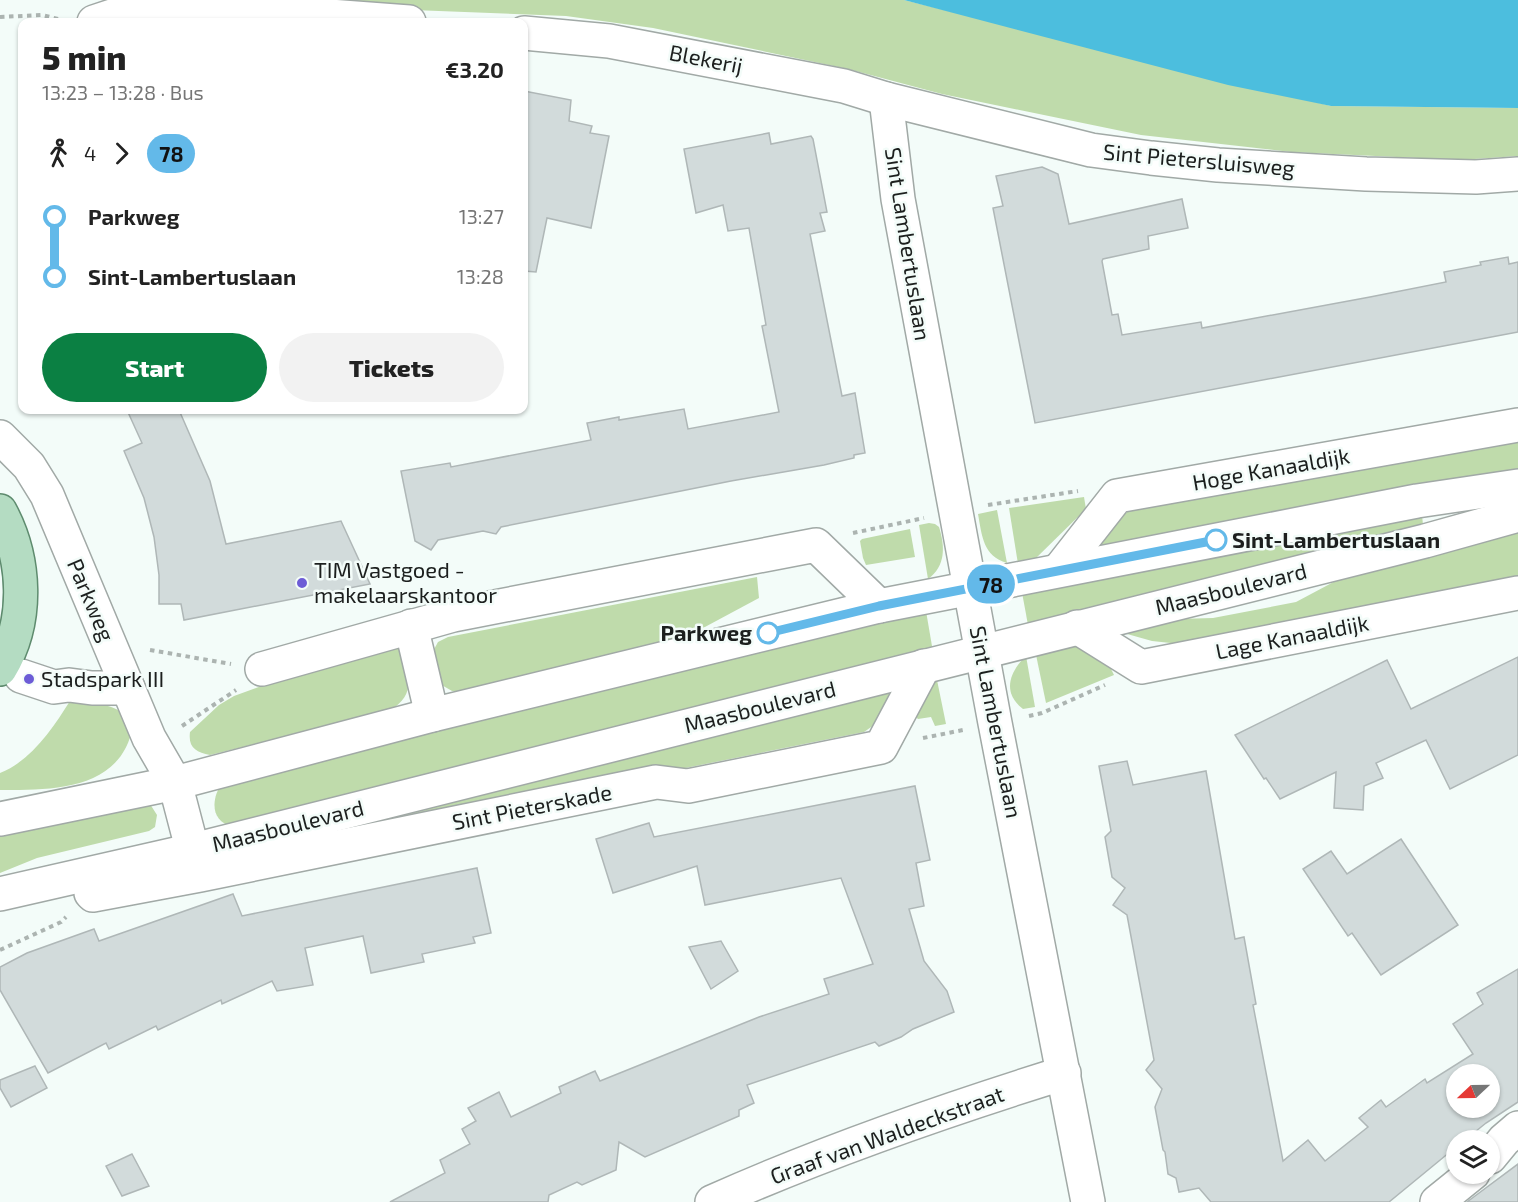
<!DOCTYPE html>
<meta charset="utf-8">
<style>
:root{--surface:#fff;--page:#f2f2f2;--text:#222;--muted:#767676;--accent:#0b8043}
body{margin:0;font-family:"Exo 2",sans-serif;background:var(--page);color:var(--text);height:100vh;display:flex;flex-direction:column;font-size:22px;white-space:nowrap}
*{box-sizing:border-box;margin:0}
p{font-size:20px;color:var(--muted)}
.icon{flex:none;width:33px;height:33px;fill:none;stroke:currentColor;stroke-width:2;stroke-linecap:round;stroke-linejoin:round}
.map{position:relative;flex:1;overflow:hidden}
.panel{position:absolute;left:18px;top:18px;width:510px;height:396px;display:flex;flex-direction:column;background:var(--surface);border-radius:12px;box-shadow:0 2px 4px #0004}
.panel>*{flex:none}
.badge{padding:0 12px;border-radius:20px;font-size:21px;line-height:39px}
.needle{width:39px;rotate:248deg}
.controls{position:absolute;left:1446px;top:1064px;display:grid;gap:12px}
.controls a{display:grid;place-items:center;width:54px;height:54px;border-radius:50%;background:var(--surface);box-shadow:0 2px 4px #0004;font-size:30px}
.map>.badge{position:absolute;translate:-50% -50%;box-shadow:0 0 0 3px #fff}
.legs{display:flex;align-items:center;gap:9px;height:66px;padding:0 24px;font-size:20px}
.legs p{margin-inline-start:auto}
.head{display:flex;align-items:center;justify-content:space-between;height:102px;padding:0 24px}
h1{font-size:33px;font-weight:800;line-height:45px}
.button{display:flex;gap:12px;margin-top:auto;padding:12px 24px}
.button a{flex:1;height:69px;border-radius:36px;background:var(--accent);color:#fff;font-size:24px;font-weight:800;line-height:69px;text-align:center}
.button a+a{background:var(--page);color:var(--text)}
ul{padding:0 24px;list-style:none}
li{display:flex;align-items:center;gap:21px;height:60px;font-size:22px}
li i{display:grid;place-items:center;width:9px;height:100%;margin:0 8px;background:currentColor}
li i::after{content:'';width:15px;height:15px;margin:-8px;border:4px solid;border-radius:50%;background:var(--surface)}
li p{margin-inline-start:auto}
li:first-child i{background:linear-gradient(#0000 50%,currentColor 0)}
li:last-child i{background:linear-gradient(currentColor 50%,#0000 0)}
.map>svg:first-child{display:block}
</style>
<div class="map">
<svg width="1518" height="1202" viewBox="0 0 1518 1202">
<rect width="100%" height="100%" fill="#f3fcf9"/>
<g fill="#bfdbab">
<path d="M264,0H904L1331,106L1518,108V156L1460,160L1291,152L1141,135L942,94L848,69L653,28L566,16L387,9Z"/>
<path d="M1518,438V472L1098,548L1130,508Z"/>
<path d="M1084,497L1086,509L1033,561L1018,564L1009,508Z"/>
<path d="M997,510L1007,563C983,556 982,536 978,514Z"/>
<path d="M1422,515L1423,525L1028,625L1021,587Z"/>
<path d="M929,523L935,524L939,527C945,546 946,566 928,579L919,525Z"/>
<path d="M1518,528V583L1180,644L1152,641L1120,632L1141,620L1213,618L1296,602L1358,569Z"/>
<path d="M910,529L915,557L866,565L863,558L860,541L862,539Z"/>
<path d="M757,577L759,598L690,635L463,692L452,691L440,684L432,653L438,642L448,637Z"/>
<path d="M926,611L933,652L233,827C210,821 211,799 222,783Z"/>
<path d="M399,643C407,671 420,693 389,711L210,755C196,752 188,748 190,732L219,705L234,696L283,678Z"/>
<path d="M1074,645L1108,663L1114,675L1046,703L1035,650Z"/>
<path d="M1026,656L1035,707L1023,709C1002,693 1009,672 1026,656Z"/>
<path d="M937,680L946,724L935,726L931,717L918,719L915,716L930,684Z"/>
<path d="M895,689L877,723L864,732L259,854L256,844Z"/>
<path d="M70,701C98,708 115,698 133,725C122,791 52,790 0,790V773C31,761 53,728 70,701Z"/>
<path d="M150,804L157,815L155,827L149,831L37,858L0,873V835Z"/>
</g>
<path fill="#4cbede" d="M904,0H1518V108L1331,106L1228,85Z"/>
<g fill="#d2dbdb" stroke="#afb7b7" stroke-width="1.5" fill-rule="evenodd">
<path d="M524,91L571,100L569,121L592,126L590,133L609,136L591,228L547,218L536,272L524,271Z"/>
<path d="M769,133L771,144L811,136L813,139L827,212L820,213L825,231L810,234L842,396L855,393L865,453L854,455V458L824,465L731,481L501,527L496,534L483,531L438,540L431,550L415,541L401,471L450,463L451,467L591,440L587,423L619,417V420L684,409L688,429L779,412L762,326L766,325L749,228L728,231L723,205L696,213L684,149Z"/>
<path d="M1042,167L1058,174L1069,224L1182,199L1188,228L1148,236L1149,249L1103,259L1102,261L1112,315L1118,314L1122,335L1201,322L1202,328L1370,297L1446,282L1444,272L1481,265L1480,262L1508,257L1509,264L1518,262V332L1035,423L993,208L1003,206L996,176Z"/>
<path d="M127,410H179L210,481L226,544L341,521L370,584L184,620L181,604H159V575L154,537L144,498L124,451L142,443Z"/>
<path d="M1518,657V755L1450,789L1426,740L1376,763L1383,778L1364,786L1363,810L1334,808L1336,772L1280,799L1266,778L1264,779L1235,735L1387,660L1411,709Z"/>
<path d="M1127,761L1133,785L1206,771L1235,939L1244,937L1256,1004L1253,1005L1283,1161L1308,1140L1325,1161L1368,1127L1359,1118L1381,1100L1386,1107L1425,1079L1427,1083L1473,1054L1453,1024L1483,1004L1477,993L1518,969V1102L1486,1123L1465,1140H1456V1147L1389,1202H1211L1199,1188L1179,1192L1176,1178L1168,1174L1165,1152L1163,1150L1155,1107L1162,1089L1146,1070L1154,1060L1127,915L1113,905L1125,888L1112,877L1105,837L1111,831L1099,766ZM1456,1074H1490V1107H1456Z"/>
<path d="M915,786L930,860L916,863L924,906L909,909L924,961L947,991L954,1012L913,1029L901,1037L879,1046L875,1042L747,1085L754,1103L739,1110V1116L645,1157L619,1142L616,1170L582,1185L577,1182L549,1195L548,1202H390L445,1173L440,1160L470,1144L462,1129L476,1121L468,1108L499,1092L511,1117L561,1093L559,1087L595,1071L600,1081L759,1017L829,994L824,979L873,964L841,878L705,905L697,866L613,893L596,839L649,823L654,837Z"/>
<path d="M1401,839L1458,925L1381,975L1352,933L1348,936L1303,869L1331,851L1347,874Z"/>
<path d="M477,868L491,933L473,937L475,943L422,954L424,962L371,973L363,936L305,948L313,985L277,991L272,981L222,1004L221,1000L158,1030L156,1026L109,1049L106,1043L48,1073L0,990V967L27,953L94,929L99,941L233,894L242,916Z"/>
<path d="M721,941L738,971L711,989L689,947Z"/>
<path d="M35,1066L47,1088L11,1107L0,1088V1080Z"/>
<path d="M132,1154L149,1186L122,1196L106,1166Z"/>
<path d="M1518,1164V1202H1467L1475,1196Z"/>
</g>
<g fill="none" stroke-linecap="round" stroke-linejoin="round">
<g stroke="#a1a9a6" stroke-width="36">
<g id="minor">
<path d="M94,22L136,8L171,4L409,22"/>
<path d="M524,33L609,41L844,86L886,99L1091,150L1151,158L1218,165L1366,174L1476,177L1518,174"/>
<path d="M886,99L898,199L995,723L1088,1202"/>
<path d="M0,437L29,466L47,495L149,738L175,783L198,871"/>
<path d="M1059,570L1117,496L1518,425"/>
<path d="M411,626L432,715"/>
<path d="M1077,627L1141,667L1518,593"/>
<path d="M262,669L453,615L816,545L879,606"/>
<path d="M21,676L54,687L69,685L92,688H128"/>
<path d="M0,819L175,783L432,715L879,606L1417,501L1518,486"/>
<path d="M91,893L93,895L200,875L656,782L688,786L881,747L924,666"/>
<path d="M0,894L193,850L1425,541L1518,515"/>
<path d="M1490,1157L1504,1140L1518,1128"/>
<path d="M712,1202C826,1151 945,1110 1064,1073"/>
<path d="M1437,1202L1473,1173"/>
</g>
</g>
<g stroke="#5e8b6e" stroke-width="36">
<path id="major" d="M0,511C26,559 29,621 0,669"/>
</g>
<g stroke="#acb4b1" stroke-width="4" stroke-dasharray="4.5 4.5" stroke-linecap="butt">
<path d="M0,17L42,15L62,20"/>
<path d="M988,505L1078,491"/>
<path d="M853,533L924,518"/>
<path d="M150,650L231,664"/>
<path d="M1029,716L1042,713L1105,685"/>
<path d="M182,726L236,690"/>
<path d="M923,738L963,730"/>
<path d="M0,950L61,922L66,917"/>
</g>
<use href="#minor" stroke="#fff" stroke-width="33"/>
<use href="#major" stroke="#b4dcc2" stroke-width="33"/>
</g>
<g fill="none" stroke-linecap="round" stroke-linejoin="round">
<g stroke="#fff" stroke-width="14">
<path id="line-1" d="M768,633L879,606L1216,540"/>
</g>
<use href="#line-1" stroke="#63b9e9" stroke-width="9"/>
</g>
<g fill="#fff" stroke="#63b9e9" stroke-width="3">
<circle cx="1216" cy="540" r="10"/>
<circle cx="768" cy="633" r="10"/>
</g>
<g fill="#6d5cd6" stroke="#f3fcf9" stroke-width="2">
<circle cx="302" cy="583" r="6"/>
<circle cx="29" cy="679" r="6"/>
</g>
<g text-anchor="middle" stroke-width="5" stroke-linejoin="round" paint-order="stroke">
<g font-size="22" fill="#1c1f1e" stroke="#f3fcf9">
<text transform="translate(706 59) rotate(11)" y="8">Blekerij</text>
<text transform="translate(1199 160) rotate(5)" y="8">Sint Pietersluisweg</text>
<text transform="translate(908 244) rotate(81)" y="8">Sint Lambertuslaan</text>
<text transform="translate(1271 469) rotate(-10)" y="8">Hoge Kanaaldijk</text>
<text transform="translate(1231 589) rotate(-14)" y="8">Maasboulevard</text>
<text transform="translate(91 600) rotate(67)" y="8">Parkweg</text>
<text transform="translate(1292 637) rotate(-11)" y="8">Lage Kanaaldijk</text>
<text transform="translate(760 707) rotate(-14)" y="8">Maasboulevard</text>
<text transform="translate(996 722) rotate(79)" y="8">Sint Lambertuslaan</text>
<text transform="translate(532 807) rotate(-11)" y="8">Sint Pieterskade</text>
<text transform="translate(288 826) rotate(-14)" y="8">Maasboulevard</text>
<text transform="translate(887 1135) rotate(-20)" y="8">Graaf van Waldeckstraat</text>
</g>
<g font-size="22" font-weight="bold" fill="#1c1f1e" stroke="#f3fcf9" text-anchor="start">
<text x="1232" y="548">Sint-Lambertuslaan</text>
<text x="752" y="641" text-anchor="end">Parkweg</text>
</g>
<g font-size="22" fill="#1c1f1e" stroke="#f3fcf9" text-anchor="start">
<text x="314" y="578">TIM Vastgoed -<tspan x="314" dy="25">makelaarskantoor</tspan></text>
<text x="41" y="687">Stadspark III</text>
</g>
</g>
</svg>
<div class="controls">
<a><svg class="needle" viewBox="-14 -14 28 28"><path d="M0-13l5 13h-10z" fill="#e53935"/><path d="M0 13l5-13h-10z" fill="#767676"/></svg></a>
<a><svg class="icon" aria-label="layers" viewBox="0 0 24 24"><path d="M12 4l9 5-9 5-9-5zM3 14l9 5 9-5"/></svg></a>
</div>
<b class="badge" style="left:991px;top:584px;background:#63b9e9;color:#111">78</b>
<section class="panel">
<div class="head"><div><h1>5 min</h1><p>13:23 – 13:28 · Bus</p></div><b>€3.20</b></div>
<div class="legs"><svg class="icon" aria-label="walk" viewBox="0 0 24 24"><circle cx="13" cy="4" r="2"/><path d="M13 8l-2 6 4 7M11 14l-3 7M7 12l3-4h3l4 4"/></svg>4<svg class="icon" aria-label="forward" viewBox="0 0 24 24"><path d="M9 5l7 7-7 7"/></svg><b class="badge" style="background:#63b9e9;color:#111">78</b></div>
<ul>
<li><i style="color:#63b9e9"></i><b>Parkweg</b><p>13:27</p></li>
<li><i style="color:#63b9e9"></i><b>Sint-Lambertuslaan</b><p>13:28</p></li>
</ul>
<div class="button"><a>Start</a><a>Tickets</a></div>
</section>
</div>
